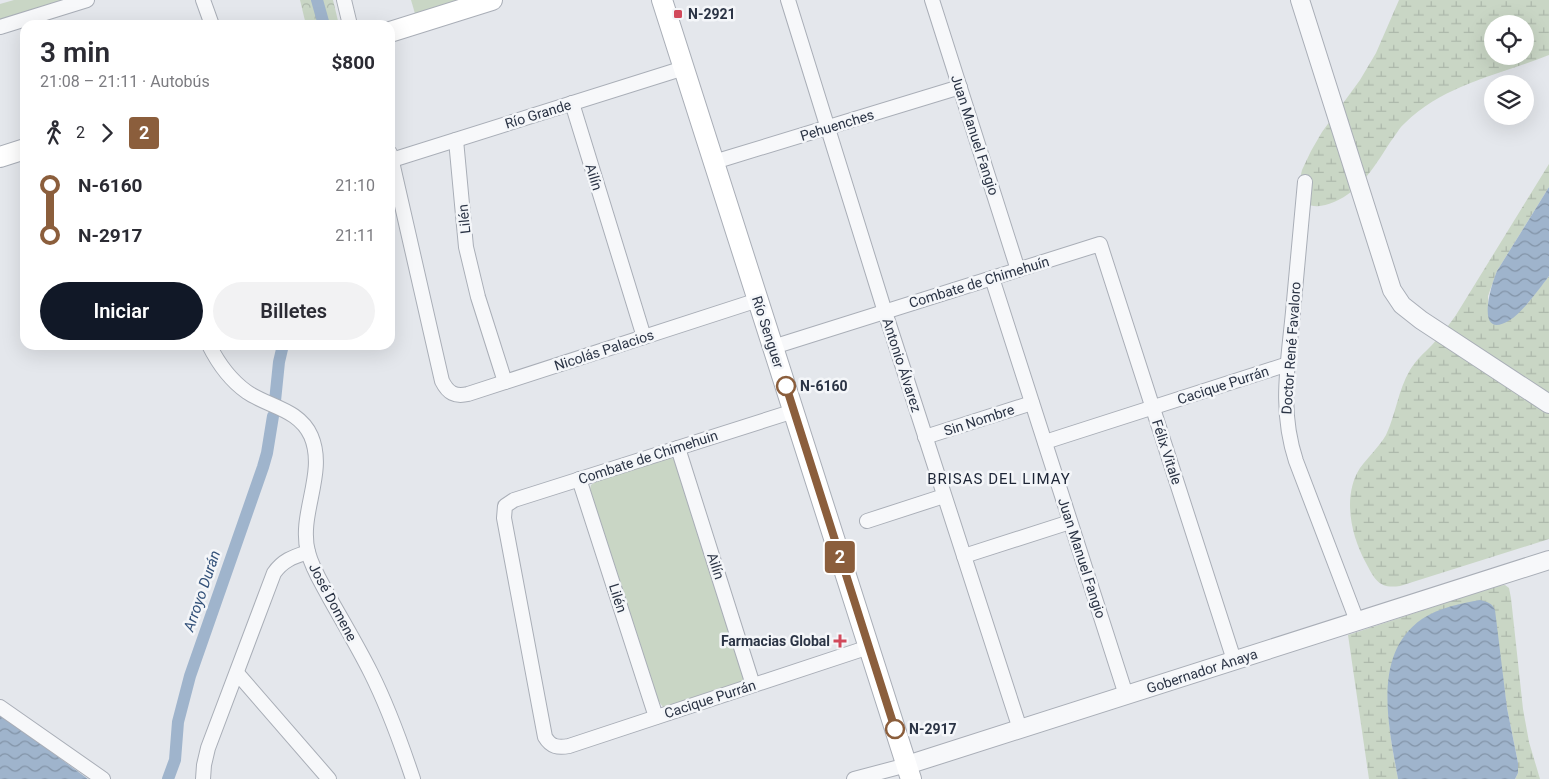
<!DOCTYPE html>
<html lang="es">
<meta charset="utf-8">
<style>
:root{--surface:#fff;--page:#f2f2f3;--text:#2b2b33;--muted:#7c7c81;--accent:#111827}
body{margin:0;font-family:Roboto,sans-serif;background:var(--page);color:var(--text);height:100vh;display:flex;flex-direction:column;font-size:19px;white-space:nowrap}
*{box-sizing:border-box;margin:0}
p{font-size:16px;color:var(--muted)}
.icon{flex:none;width:28px;height:28px;fill:none;stroke:currentColor;stroke-width:2;stroke-linecap:round;stroke-linejoin:round}
.map{position:relative;flex:1;overflow:hidden}
.panel{position:absolute;left:20px;top:20px;width:375px;height:330px;display:flex;flex-direction:column;background:var(--surface);border-radius:15px;box-shadow:0 5px 20px #0002}
.panel>*{flex:none}
.badge{padding:0 10px;border-radius:4px;font-size:18px;line-height:32px}
.controls{position:absolute;left:1484px;top:15px;display:grid;gap:10px}
.controls a{display:grid;place-items:center;width:50px;height:50px;border-radius:50%;background:var(--surface);box-shadow:0 5px 20px #0002;font-size:25px}
.map>.badge{position:absolute;translate:-50% -50%;box-shadow:0 0 0 2px #fff}
.legs{display:flex;align-items:center;gap:8px;height:55px;padding:0 20px;font-size:16px}
.legs p{margin-inline-start:auto}
.headline{display:flex;align-items:center;justify-content:space-between;height:85px;padding:0 20px}
h1{font-size:28px;font-weight:600;line-height:38px}
.cta{display:flex;gap:10px;margin-top:auto;padding:10px 20px}
.cta a{flex:1;height:58px;border-radius:30px;background:var(--accent);color:#fff;font-size:20px;font-weight:600;line-height:58px;text-align:center}
.cta a+a{background:var(--page);color:var(--text)}
ul{padding:0 20px;list-style:none}
li{display:flex;align-items:center;gap:18px;height:50px;font-size:19px}
li i{display:grid;place-items:center;width:8px;height:100%;margin:0 6px;background:currentColor}
li i::after{content:'';width:12px;height:12px;margin:-6px;border:4px solid;border-radius:50%;background:var(--surface)}
li p{margin-inline-start:auto}
li:first-child i{background:linear-gradient(#0000 50%,currentColor 0)}
li:last-child i{background:linear-gradient(currentColor 50%,#0000 0)}
.map>svg:first-child{display:block}
</style>
<div class="map">
<svg width="1549" height="779" viewBox="0 0 1549 779">
<defs>
<pattern id="forest-crowns" width="20" height="18" patternUnits="userSpaceOnUse" patternTransform="scale(1.25)"><rect width="20" height="18" fill="#c9d6c5"/><path d="M2 6a3 3 0 1 1 6 0M12 15a3 3 0 1 1 6 0" fill="none" stroke="#adb8ab"/></pattern>
<pattern id="wetland-marsh" width="20" height="14" patternUnits="userSpaceOnUse" patternTransform="scale(1.25)"><rect width="20" height="14" fill="#c9d6c5"/><path d="M1 5h8M5 5V1M11 12h8M15 12V8" fill="none" stroke="#adb8ab"/></pattern>
<pattern id="water-waves" width="16" height="10" patternUnits="userSpaceOnUse" patternTransform="scale(1.25)"><rect width="16" height="10" fill="#9fb4cc"/><path d="M0 5q4-4 8 0t8 0" fill="none" stroke="#8293a7"/></pattern>
</defs>
<rect width="100%" height="100%" fill="#e4e7ec"/>
<path fill="url(#forest-crowns)" d="M300,0H333L339,25H306Z"/>
<g fill="url(#wetland-marsh)" fill-rule="evenodd">
<path d="M1399,0H1549V55C1499,75 1445,84 1405,123C1399,128 1396,135 1391,141C1376,164 1361,191 1334,202C1322,207 1314,208 1302,202L1299,183L1302,170L1311,151L1322,132L1360,80L1376,53ZM1492,24H1525V56H1492Z"/>
<path d="M1549,164V187L1497,271L1488,296L1489,318L1527,304L1549,276V539L1400,586C1379,589 1375,580 1366,563C1351,536 1342,496 1360,468C1368,457 1379,447 1386,435C1396,414 1398,390 1410,370C1416,360 1424,353 1432,345C1441,335 1449,325 1456,315Z"/>
<path d="M1505,585L1509,588L1511,598L1523,709L1529,742L1540,779H1515L1518,773V763L1507,708L1493,606C1480,606 1464,604 1451,607C1369,629 1386,715 1398,779H1369L1348,635L1497,586Z"/>
</g>
<g fill="#c9d6c5">
<path d="M14,0H71L0,23V4Z"/>
<path d="M411,0H470L416,17Z"/>
<path d="M671,458L675,459L745,675L744,681L668,708L663,707L657,699L590,489L591,485L598,480Z"/>
</g>
<g fill="url(#water-waves)">
<path d="M1549,187V276C1540,288 1522,313 1510,320C1474,342 1491,285 1497,271Z"/>
<path d="M1480,600C1488,602 1492,603 1495,610L1507,708L1518,763V773L1515,779H1398C1389,728 1371,654 1422,619C1438,608 1462,603 1480,600Z"/>
<path d="M0,714L88,779H0Z"/>
</g>
<g fill="none" stroke-linecap="round" stroke-linejoin="round">
<g stroke="#9fb4cc" stroke-width="12">
<path d="M317,0L324,25"/>
<path d="M275,401L279,362L283,345"/>
<path d="M168,779L175,760L178,722L190,676L263,467L267,453L273,416"/>
</g>
<g stroke="#a9aeb7" stroke-width="16">
<g id="minor">
<path d="M203,0L212,25"/>
<path d="M344,0L350,25"/>
<path d="M788,0L885,312L1020,729"/>
<path d="M932,0L1018,270"/>
<path d="M0,27L87,0"/>
<path d="M572,103L644,337"/>
<path d="M456,140L466,247L478,297L505,382"/>
<path d="M390,153L442,381C448,393 455,397 468,394L758,300"/>
<path d="M392,160L684,68"/>
<path d="M714,162L960,87"/>
<path d="M1305,182C1301,226 1297,269 1293,312C1288,365 1279,409 1296,461L1357,621"/>
<path d="M992,278L1126,695"/>
<path d="M209,345C218,363 230,380 247,392C269,407 299,409 311,436C327,473 298,514 308,552C312,568 321,582 329,597C343,622 358,647 371,673C388,707 401,743 413,779"/>
<path d="M773,347L1100,244L1234,660"/>
<path d="M794,411L514,500L505,506L504,518L545,737C551,747 558,748 569,746L869,647"/>
<path d="M925,437L1032,403"/>
<path d="M1045,442L1288,364"/>
<path d="M678,448L753,685"/>
<path d="M579,479L656,717"/>
<path d="M867,521L944,496"/>
<path d="M964,556L1070,522"/>
<path d="M237,673L329,779"/>
<path d="M0,707L103,779"/>
<path d="M203,779L204,765L208,748L274,573C283,560 293,557 308,552"/>
<path d="M854,779L907,765"/>
</g>
</g>
<g stroke="#a9aeb7" stroke-width="20">
<g id="tertiary">
<path d="M1300,0L1392,290L1402,305L1421,320L1549,404"/>
<path d="M907,765L1549,560"/>
</g>
</g>
<g stroke="#a9aeb7" stroke-width="22">
<g id="secondary">
<path d="M662,0L911,779"/>
<path d="M390,32L492,0"/>
<path d="M0,157L25,149"/>
</g>
</g>
<use href="#minor" stroke="#f7f8fa" stroke-width="14"/>
<use href="#tertiary" stroke="#f7f8fa" stroke-width="18"/>
<use href="#secondary" stroke="#fff" stroke-width="20"/>
</g>
<g fill="none" stroke-linecap="round" stroke-linejoin="round">
<g stroke="#fff" stroke-width="11">
<path id="line-1" d="M786,386L895,729"/>
</g>
<use href="#line-1" stroke="#8b5e3c" stroke-width="8"/>
</g>
<g fill="#d1495b" stroke="#f4f6f9" stroke-width="2">
<rect x="673" y="9" width="10" height="10" rx="2.5"/>
<path d="M837.5 633.5h5v5h5v5h-5v5h-5v-5h-5v-5h5z"/>
</g>
<g fill="#fff" stroke="#8b5e3c" stroke-width="2.5">
<circle cx="786" cy="386" r="9"/>
<circle cx="895" cy="729" r="9"/>
</g>
<g text-anchor="middle" stroke-width="5" stroke-linejoin="round" paint-order="stroke">
<g font-size="14" font-weight="bold" fill="#2b3445" stroke="#f4f6f9" text-anchor="start">
<text x="688" y="19">N-2921</text>
<text x="830" y="646" text-anchor="end">Farmacias Global</text>
</g>
<g font-size="14" fill="#2b3445" stroke="#f4f6f9">
<text transform="translate(538 114) rotate(-17)" y="5">Río Grande</text>
<text transform="translate(837 125) rotate(-17)" y="5">Pehuenches</text>
<text transform="translate(975 135) rotate(72)" y="5">Juan Manuel Fangio</text>
<text transform="translate(594 177) rotate(73)" y="5">Ailín</text>
<text transform="translate(464 219) rotate(-96)" y="5">Lilén</text>
<text transform="translate(979 282) rotate(-17)" y="5">Combate de Chimehuín</text>
<text transform="translate(768 332) rotate(72)" y="5">Río Senguer</text>
<text transform="translate(1291 348) rotate(-86)" y="5">Doctor René Favaloro</text>
<text transform="translate(604 350) rotate(-18)" y="5">Nicolás Palacios</text>
<text transform="translate(902 365) rotate(72)" y="5">Antonio Álvarez</text>
<text transform="translate(1223 385) rotate(-18)" y="5">Cacique Purrán</text>
<text transform="translate(979 420) rotate(-18)" y="5">Sin Nombre</text>
<text transform="translate(1167 452) rotate(72)" y="5">Félix Vitale</text>
<text transform="translate(648 457) rotate(-18)" y="5">Combate de Chimehuin</text>
<text transform="translate(1082 558) rotate(72)" y="5">Juan Manuel Fangio</text>
<text transform="translate(716 566) rotate(72)" y="5">Ailín</text>
<text transform="translate(618 598) rotate(72)" y="5">Lilén</text>
<text transform="translate(333 602) rotate(62)" y="5">José Domene</text>
<text transform="translate(1202 671) rotate(-18)" y="5">Gobernador Anaya</text>
<text transform="translate(710 699) rotate(-18)" y="5">Cacique Purrán</text>
</g>
<g font-size="14" font-weight="bold" fill="#2b3445" stroke="#f4f6f9" text-anchor="start">
<text x="800" y="391">N-6160</text>
<text x="909" y="734">N-2917</text>
</g>
<g font-size="15" letter-spacing="1" fill="#1d2536" stroke="#f4f6f9">
<text x="999" y="484">BRISAS DEL LIMAY</text>
</g>
<g font-size="15" font-style="italic" fill="#34527a" stroke="#f4f6f9">
<text transform="translate(202 591) rotate(-71)" y="5">Arroyo Durán</text>
</g>
</g>
</svg>
<div class="controls">
<a><svg class="icon" aria-label="locate" viewBox="0 0 24 24"><circle cx="12" cy="12" r="6"/><path d="M12 2v4M12 18v4M2 12h4M18 12h4"/></svg></a>
<a><svg class="icon" aria-label="layers" viewBox="0 0 24 24"><path d="M12 4l9 5-9 5-9-5zM3 14l9 5 9-5"/></svg></a>
</div>
<b class="badge" style="left:840px;top:557px;background:#8b5e3c;color:#fff">2</b>
<section class="panel">
<div class="headline"><div><h1>3 min</h1><p>21:08 – 21:11 · Autobús</p></div><b>$800</b></div>
<div class="legs"><svg class="icon" aria-label="walk" viewBox="0 0 24 24"><circle cx="13" cy="4" r="2"/><path d="M13 8l-2 6 4 7M11 14l-3 7M7 12l3-4h3l4 4"/></svg>2<svg class="icon" aria-label="forward" viewBox="0 0 24 24"><path d="M9 5l7 7-7 7"/></svg><b class="badge" style="background:#8b5e3c;color:#fff">2</b></div>
<ul>
<li><i style="color:#8b5e3c"></i><b>N-6160</b><p>21:10</p></li>
<li><i style="color:#8b5e3c"></i><b>N-2917</b><p>21:11</p></li>
</ul>
<div class="cta"><a>Iniciar</a><a>Billetes</a></div>
</section>
</div>
